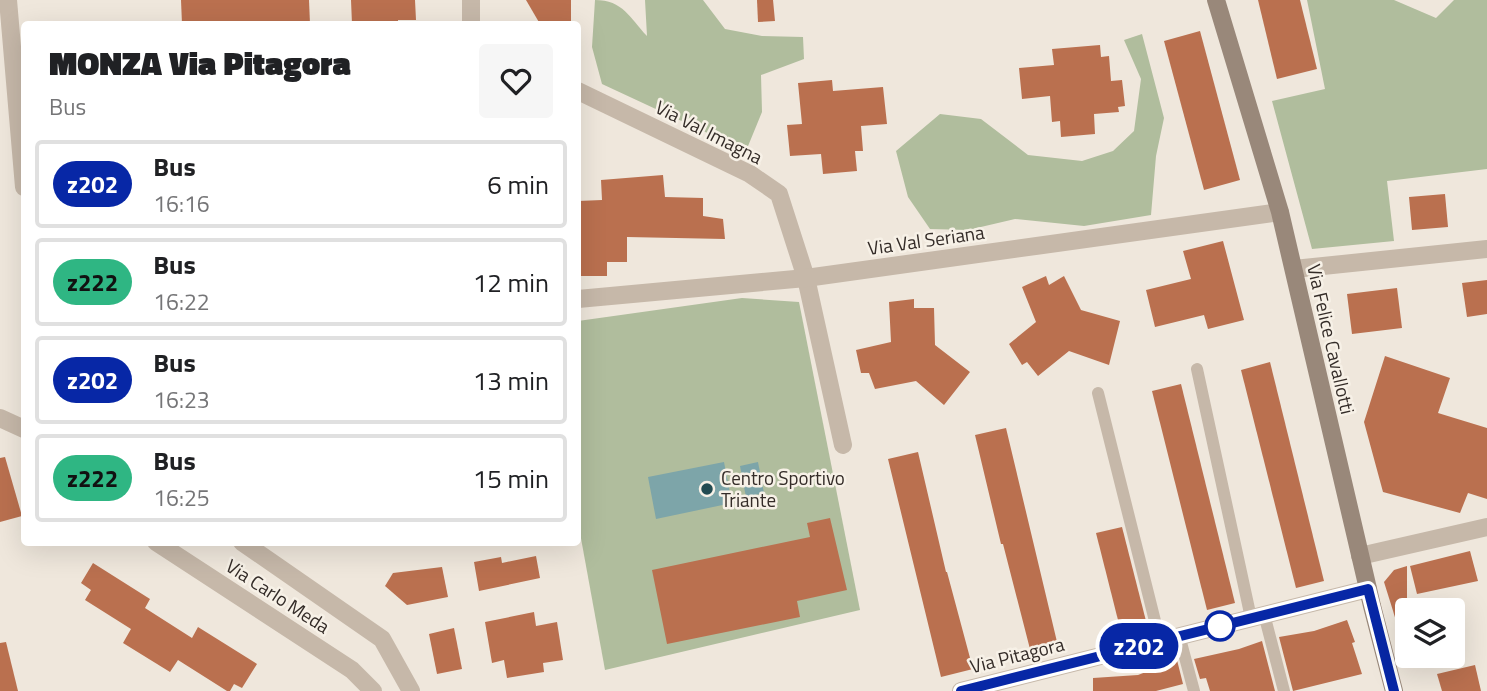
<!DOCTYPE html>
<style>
:root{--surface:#fff;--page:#f6f6f6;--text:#202124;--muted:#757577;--line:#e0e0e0}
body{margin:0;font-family:"Titillium Web",sans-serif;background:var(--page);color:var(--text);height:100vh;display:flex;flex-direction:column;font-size:26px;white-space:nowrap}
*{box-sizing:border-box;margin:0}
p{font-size:23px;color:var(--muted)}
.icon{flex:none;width:38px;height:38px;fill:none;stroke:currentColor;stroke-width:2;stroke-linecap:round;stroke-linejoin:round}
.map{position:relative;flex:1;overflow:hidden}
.sheet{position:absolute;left:21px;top:21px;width:560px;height:525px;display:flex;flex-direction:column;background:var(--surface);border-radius:7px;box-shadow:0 7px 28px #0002}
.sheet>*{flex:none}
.badge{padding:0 14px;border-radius:23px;font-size:24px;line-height:46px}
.controls{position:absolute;left:1395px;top:598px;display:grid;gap:14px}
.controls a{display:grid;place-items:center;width:70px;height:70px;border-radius:7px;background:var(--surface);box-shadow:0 7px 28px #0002;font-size:35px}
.map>.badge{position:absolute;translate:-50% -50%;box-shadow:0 0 0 4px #fff}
.round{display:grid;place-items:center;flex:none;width:74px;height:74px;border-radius:7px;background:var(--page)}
.overview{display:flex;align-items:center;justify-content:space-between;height:119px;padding:0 28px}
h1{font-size:33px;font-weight:800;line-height:52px}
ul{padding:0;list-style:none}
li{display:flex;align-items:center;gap:21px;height:88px;margin:0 14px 10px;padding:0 14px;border:4px solid var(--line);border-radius:7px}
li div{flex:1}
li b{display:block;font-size:26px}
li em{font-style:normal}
li .badge{min-width:77px;font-weight:700;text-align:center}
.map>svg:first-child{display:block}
</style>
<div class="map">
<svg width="1487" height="691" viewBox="0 0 1487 691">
<rect width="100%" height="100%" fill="#efe7dc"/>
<g fill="#b0bd9d">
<path d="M595,0C623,0 630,18 647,36L645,0H703L725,29L762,36L803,37L804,59L761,75L762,112L746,151L602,84L592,47Z"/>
<path d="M1307,0H1394L1436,18L1454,0H1487V169L1387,181L1394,241L1312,249L1272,101L1325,89Z"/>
<path d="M1142,34L1164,118L1156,156L1151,215L1084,226L1015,219L968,230L930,229L908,197L896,151L940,114L981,119L1028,155L1082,161L1113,151L1134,131L1141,79L1124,40Z"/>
<path d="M742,298L799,302L860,610L605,670L578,522V321Z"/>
</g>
<g fill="#7da5a9">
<path d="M724,462L732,503L656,519L648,477Z"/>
<path d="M758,462L764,493L746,497L740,466Z"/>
</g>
<g fill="#ba704f">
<path d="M181,0H309L310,24H182Z"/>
<path d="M351,0H415L416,20H398V24H352Z"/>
<path d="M526,0H571V24H540Z"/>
<path d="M757,0H773L775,21L758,22Z"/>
<path d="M1258,0H1300L1317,69L1277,79Z"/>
<path d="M1200,31L1240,180L1204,190L1164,41Z"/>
<path d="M1100,45L1101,57L1109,56L1111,81L1122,80L1125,106L1118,107L1119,112L1094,114L1095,134L1061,137L1060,121L1052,122L1050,96L1022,99L1019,68L1054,65L1052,49Z"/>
<path d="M832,80L833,91L883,87L887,124L861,126L863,151H855L857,171L823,174L821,154L790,156L787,125L802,124L798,83Z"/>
<path d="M663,175L665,197L703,198V216L723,219L725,239L627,237V262H607V276H578V201L602,200L601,180Z"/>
<path d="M1445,194L1448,227L1412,230L1409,197Z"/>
<path d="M1223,241L1244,320L1208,329L1204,315L1155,327L1146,290L1191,279L1183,251Z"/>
<path d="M1046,276L1049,285L1064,276L1081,310L1120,321L1109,365L1069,351L1038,376L1027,362L1022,365L1009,344L1036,322L1022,287Z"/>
<path d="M1487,280V314L1467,317L1462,283Z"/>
<path d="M1397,288L1402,328L1352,334L1347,294Z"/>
<path d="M914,299V308H934L935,345L970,372L944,405L916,381L875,389L869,373H861L856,350L891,342L889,302Z"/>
<path d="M1385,356L1450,378L1438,413L1487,428V499L1468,493L1460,513L1383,492L1364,422Z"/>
<path d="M1270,362L1324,581L1296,588L1241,370Z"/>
<path d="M1181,384L1235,603L1207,610L1152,391Z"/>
<path d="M1006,428L1058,646L1031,653L1003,544H1001L975,435Z"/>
<path d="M918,452L946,572H947L973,669L941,677L888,459Z"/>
<path d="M5,457L22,516L0,522V458Z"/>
<path d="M830,518L847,590L797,601L800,617L667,644L652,570L810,537L807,523Z"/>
<path d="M1122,527L1146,621L1120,628L1096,533Z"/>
<path d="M1470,551L1478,581L1417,594L1410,566Z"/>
<path d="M536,556L540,578L479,591L474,562L501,557L502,563Z"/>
<path d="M93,563L150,599L145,608L192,638L198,627L257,664L242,688L234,684L230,691H227L178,660L170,672L123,643L131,629L85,600L91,590L81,583Z"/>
<path d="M1407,566V643H1403L1384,582L1394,570Z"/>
<path d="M442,567L448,597L407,605L385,586L393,573Z"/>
<path d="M534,612L536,626L557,622L563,660L543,663L544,672L507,678L504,660L492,663L485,622Z"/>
<path d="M1347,620L1355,642L1352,643L1362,674L1293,691L1279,637L1314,631Z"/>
<path d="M454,628L462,669L437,674L429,634Z"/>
<path d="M1262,641L1275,691H1210L1206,678L1200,679L1194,659L1239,649Z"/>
<path d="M6,642L18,691H0V643Z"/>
<path d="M1177,660L1183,684L1156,691H1093V678L1138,675Z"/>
<path d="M1475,665L1481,691H1442L1437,674Z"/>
</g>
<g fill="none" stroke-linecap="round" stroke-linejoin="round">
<g stroke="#c6b8a9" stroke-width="12">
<path d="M1197,369L1251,618"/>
<path d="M1098,393L1160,641"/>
<path d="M1264,614L1284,691"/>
<path d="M1179,635L1194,691"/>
</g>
<g stroke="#c6b8a9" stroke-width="18">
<path d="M8,0L24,187"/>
<path d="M471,0V24"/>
<path d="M578,91L750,174L779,194L806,278L843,445"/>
<path d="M1294,269L1487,249"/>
<path d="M578,299L806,278L1280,212"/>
<path d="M0,418L24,429"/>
<path d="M156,542L352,670L373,691"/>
<path d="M242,542L382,639L411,691"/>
<path d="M1360,556L1487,527"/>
<path d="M961,691L1368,589"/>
</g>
<path stroke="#99887a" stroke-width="18" d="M1216,0L1280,212L1372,606L1394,691"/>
</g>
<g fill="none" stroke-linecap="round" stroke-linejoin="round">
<g stroke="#fff" stroke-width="16">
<path id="line" d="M961,691L1368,589L1394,691"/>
</g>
<use href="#line" stroke="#0727a6" stroke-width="10"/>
</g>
<circle fill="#224b51" stroke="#f7f1e7" stroke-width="2.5" cx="707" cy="489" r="7"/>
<circle fill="#fff" stroke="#0727a6" stroke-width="3.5" cx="1220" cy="626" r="14"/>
<g text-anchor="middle" stroke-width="5" stroke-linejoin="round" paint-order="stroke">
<g font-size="19" fill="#342c28" stroke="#f7f1e7">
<text transform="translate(709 132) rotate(27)" y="7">Via Val Imagna</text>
<text transform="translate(926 240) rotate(-8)" y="7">Via Val Seriana</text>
<text transform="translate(1331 339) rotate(77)" y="7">Via Felice Cavallotti</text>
<text transform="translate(278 596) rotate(33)" y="7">Via Carlo Meda</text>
<text transform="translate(1017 655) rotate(-14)" y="7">Via Pitagora</text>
</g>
<g font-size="19" fill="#342c28" stroke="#f7f1e7" text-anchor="start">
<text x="721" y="485">Centro Sportivo<tspan x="721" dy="22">Triante</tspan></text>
</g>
</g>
</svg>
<div class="controls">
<a><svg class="icon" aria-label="layers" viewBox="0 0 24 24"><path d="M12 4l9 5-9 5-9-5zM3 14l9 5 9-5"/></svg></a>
</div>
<b class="badge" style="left:1139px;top:646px;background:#0727a6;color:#fff">z202</b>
<section class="sheet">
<div class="overview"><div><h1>MONZA Via Pitagora</h1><p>Bus</p></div><a class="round"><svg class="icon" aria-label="heart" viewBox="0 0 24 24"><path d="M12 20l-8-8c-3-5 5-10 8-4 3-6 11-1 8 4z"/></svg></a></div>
<ul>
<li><span class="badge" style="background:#0727a6;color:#fff">z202</span><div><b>Bus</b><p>16:16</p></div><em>6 min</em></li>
<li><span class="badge" style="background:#2fb683;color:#111">z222</span><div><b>Bus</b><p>16:22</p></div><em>12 min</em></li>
<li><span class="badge" style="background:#0727a6;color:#fff">z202</span><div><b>Bus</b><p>16:23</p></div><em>13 min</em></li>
<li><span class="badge" style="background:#2fb683;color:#111">z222</span><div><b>Bus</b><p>16:25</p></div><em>15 min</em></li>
</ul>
</section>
</div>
